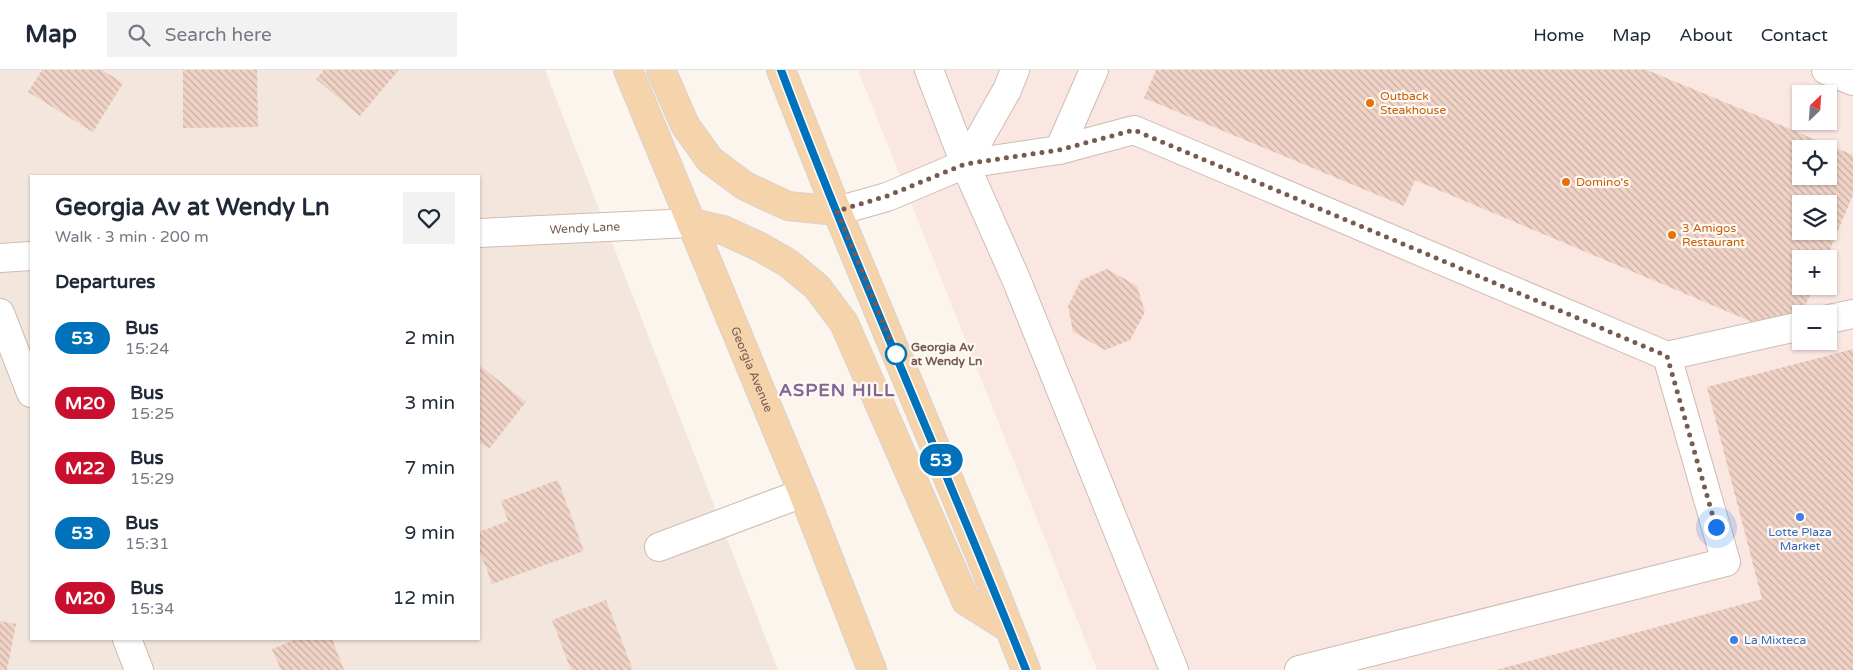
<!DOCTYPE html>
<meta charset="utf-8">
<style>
:root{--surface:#fff;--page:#f2f2f3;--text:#1f2937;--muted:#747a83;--line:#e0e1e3}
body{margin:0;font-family:"Varela Round",sans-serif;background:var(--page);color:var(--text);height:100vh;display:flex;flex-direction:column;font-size:19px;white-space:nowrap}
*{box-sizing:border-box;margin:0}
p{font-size:16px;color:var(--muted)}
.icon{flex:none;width:28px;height:28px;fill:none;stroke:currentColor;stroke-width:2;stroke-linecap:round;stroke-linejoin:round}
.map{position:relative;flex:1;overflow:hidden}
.sheet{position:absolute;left:30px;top:105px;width:450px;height:465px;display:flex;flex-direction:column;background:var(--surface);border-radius:0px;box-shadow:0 1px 4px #0004}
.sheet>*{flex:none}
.badge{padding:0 10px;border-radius:16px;font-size:18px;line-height:32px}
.needle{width:32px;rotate:25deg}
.fabs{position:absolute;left:1792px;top:15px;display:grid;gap:10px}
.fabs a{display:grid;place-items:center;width:45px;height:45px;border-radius:0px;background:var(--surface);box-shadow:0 1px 4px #0004;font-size:25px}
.you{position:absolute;width:25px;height:25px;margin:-12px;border:4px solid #fff;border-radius:50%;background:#1a73e8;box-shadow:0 0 0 8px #1a73e833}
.map>.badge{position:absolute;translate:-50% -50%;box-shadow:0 0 0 2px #fff}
h2{padding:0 25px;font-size:19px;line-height:45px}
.round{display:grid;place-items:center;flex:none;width:52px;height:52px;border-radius:0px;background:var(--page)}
.overview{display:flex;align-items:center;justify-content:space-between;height:85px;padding:0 25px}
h1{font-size:24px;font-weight:700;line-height:38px}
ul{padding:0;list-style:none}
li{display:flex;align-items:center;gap:15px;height:65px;padding:0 25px}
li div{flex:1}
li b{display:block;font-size:19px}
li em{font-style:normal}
li .badge{min-width:55px;font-weight:700;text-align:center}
header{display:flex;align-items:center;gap:30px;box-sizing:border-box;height:70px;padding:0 25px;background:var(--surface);border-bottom:1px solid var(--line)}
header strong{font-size:24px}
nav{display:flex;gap:28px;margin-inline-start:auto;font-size:18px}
.search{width:350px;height:45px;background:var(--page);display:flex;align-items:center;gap:12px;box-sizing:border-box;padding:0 18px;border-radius:0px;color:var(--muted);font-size:19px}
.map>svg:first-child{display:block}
</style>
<header>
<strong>Map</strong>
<div class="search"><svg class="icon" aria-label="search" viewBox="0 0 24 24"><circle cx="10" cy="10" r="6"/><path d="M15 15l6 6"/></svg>Search here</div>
<nav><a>Home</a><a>Map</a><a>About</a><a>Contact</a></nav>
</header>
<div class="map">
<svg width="1853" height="600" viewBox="0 0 1853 600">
<defs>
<pattern id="building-back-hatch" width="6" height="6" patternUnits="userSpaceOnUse" patternTransform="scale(1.25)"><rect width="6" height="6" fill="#f0d3c6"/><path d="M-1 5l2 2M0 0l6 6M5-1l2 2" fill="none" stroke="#c7aea3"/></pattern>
</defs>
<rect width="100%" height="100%" fill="#fcf5ed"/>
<path fill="#f3e6dc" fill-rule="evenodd" d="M0,0H545L778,600H0ZM31,106H479V569H31Z"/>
<path fill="#fbe7e2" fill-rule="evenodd" d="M858,0H1853V600H1097ZM1801,24H1829V51H1801ZM1801,79H1829V106H1801ZM1801,134H1829V161H1801ZM1801,189H1829V216H1801ZM1801,244H1829V271H1801Z"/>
<g fill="url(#building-back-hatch)" fill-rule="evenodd">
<path d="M42,0H102L123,13L93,62L28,22Z"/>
<path d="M183,0H257L258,57L183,58Z"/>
<path d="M324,0H399L360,46L316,9Z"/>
<path d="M1156,0H1647L1853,85V125L1826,189H1801V216H1814L1802,243L1757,254L1415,110L1404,136L1144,28ZM1801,79H1829V106H1801ZM1801,134H1829V161H1801Z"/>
<path d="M1107,199L1137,216L1145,242L1130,270L1105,280L1073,262L1068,236L1081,210Z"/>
<path d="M1853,279V600H1496L1762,529L1707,317Z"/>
<path d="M479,295L526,332L489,379L479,372Z"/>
<path d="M558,410L584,481L492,514L479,479V462L508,451L501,431Z"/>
<path d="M606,530L633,600H571L552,550Z"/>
<path d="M0,551L16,554L7,600H0Z"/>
<path d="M297,569H332L344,600H281L272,579Z"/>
</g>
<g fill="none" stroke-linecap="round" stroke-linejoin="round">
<g stroke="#cebcb2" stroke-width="30">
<g id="minor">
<path d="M929,0L965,94L1016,209L1174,600"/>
<path d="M1826,0L1853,11"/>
<path d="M1059,80L1094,0"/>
<path d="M965,94L1007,20L1015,0"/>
<path d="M837,141L887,127L965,94L1059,80L1134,60L1667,286L1726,492L1299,600"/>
<path id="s1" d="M479,163L691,153"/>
<path d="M0,188L31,186"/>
<path d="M0,243L31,323"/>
<path d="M1829,249L1853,244"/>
<path d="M1667,286L1801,256"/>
<path d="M659,477L803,423"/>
<path d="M127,569L139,600"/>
</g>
</g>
<g stroke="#d9d1ce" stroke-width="30">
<g id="major">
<path id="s2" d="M628,0L803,423L872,600"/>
<path d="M661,0L685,55L710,90L745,116L788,136L837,141"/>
<path d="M781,0L837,141L985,497L1026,600"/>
<path d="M691,153L723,160L760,177L788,193L817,217L844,253L966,531L1009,558"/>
</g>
</g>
<use href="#minor" stroke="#fff" stroke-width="28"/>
<use href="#major" stroke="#f5d3ab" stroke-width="28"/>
</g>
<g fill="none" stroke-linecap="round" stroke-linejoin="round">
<g stroke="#fff" stroke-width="11">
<path id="line" d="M781,0C857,202 946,399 1026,600"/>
</g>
<use href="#line" stroke="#0072bc" stroke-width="8"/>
<path stroke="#775a50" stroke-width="5" stroke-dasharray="0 9" d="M896,284L837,141L887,126L965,94L1059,80L1134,60L1667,286L1716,457"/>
</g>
<g fill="#e8710a" stroke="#fef9f4" stroke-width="2">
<circle cx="1370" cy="33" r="5"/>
<circle cx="1566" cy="112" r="5"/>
<circle cx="1672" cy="165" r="5"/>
</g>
<circle fill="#fff" stroke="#0072bc" stroke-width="2.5" cx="896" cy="284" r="10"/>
<g fill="#3f7fe0" stroke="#fef9f4" stroke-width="2">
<circle cx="1800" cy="447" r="5"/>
<circle cx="1734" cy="570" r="5"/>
</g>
<g text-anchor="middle" stroke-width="4.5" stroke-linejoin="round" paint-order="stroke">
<g font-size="12" fill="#c56008" stroke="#fef9f4" text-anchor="start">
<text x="1380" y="30">Outback<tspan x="1380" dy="14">Steakhouse</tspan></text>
<text x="1576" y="116">Domino's</text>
<text x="1682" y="162">3 Amigos<tspan x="1682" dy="14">Restaurant</tspan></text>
</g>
<g font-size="12" fill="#775a50" stroke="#fef9f4">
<text dy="4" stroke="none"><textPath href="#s1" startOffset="106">Wendy Lane</textPath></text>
<text dy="4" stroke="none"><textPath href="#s2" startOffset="324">Georgia Avenue</textPath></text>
</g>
<g font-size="12" font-weight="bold" fill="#775a50" stroke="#fef9f4" text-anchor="start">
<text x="911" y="281">Georgia Av<tspan x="911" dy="14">at Wendy Ln</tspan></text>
</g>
<g font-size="12" fill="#366cbe" stroke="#fef9f4">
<text x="1800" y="466">Lotte Plaza<tspan x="1800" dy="14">Market</tspan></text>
<text x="1744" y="574" text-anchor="start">La Mixteca</text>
</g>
<g font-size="18" font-weight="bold" letter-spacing="1" fill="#806892" stroke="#fef9f4">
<text x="837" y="326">ASPEN HILL</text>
</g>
</g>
</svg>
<div class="fabs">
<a><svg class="needle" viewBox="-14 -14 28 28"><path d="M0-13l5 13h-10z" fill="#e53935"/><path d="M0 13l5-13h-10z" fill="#747a83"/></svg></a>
<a><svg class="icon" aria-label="locate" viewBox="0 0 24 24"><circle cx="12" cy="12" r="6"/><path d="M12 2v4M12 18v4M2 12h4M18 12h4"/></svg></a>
<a><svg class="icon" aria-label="layers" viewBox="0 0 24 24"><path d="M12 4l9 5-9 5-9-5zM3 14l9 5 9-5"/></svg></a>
<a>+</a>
<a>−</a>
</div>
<div class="you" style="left:1716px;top:457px"></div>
<b class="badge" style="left:941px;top:390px;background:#0072bc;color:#fff">53</b>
<section class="sheet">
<div class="overview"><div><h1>Georgia Av at Wendy Ln</h1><p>Walk · 3 min · 200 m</p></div><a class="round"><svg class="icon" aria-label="heart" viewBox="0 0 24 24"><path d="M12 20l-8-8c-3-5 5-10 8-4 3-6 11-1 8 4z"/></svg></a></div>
<h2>Departures</h2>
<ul>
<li><span class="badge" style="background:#0072bc;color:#fff">53</span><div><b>Bus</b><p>15:24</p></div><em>2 min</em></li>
<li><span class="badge" style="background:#c8102e;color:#fff">M20</span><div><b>Bus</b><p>15:25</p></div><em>3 min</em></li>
<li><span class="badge" style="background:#c8102e;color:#fff">M22</span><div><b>Bus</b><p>15:29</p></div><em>7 min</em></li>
<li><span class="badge" style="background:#0072bc;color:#fff">53</span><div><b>Bus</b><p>15:31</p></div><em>9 min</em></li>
<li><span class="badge" style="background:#c8102e;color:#fff">M20</span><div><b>Bus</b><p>15:34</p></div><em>12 min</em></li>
</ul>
</section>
</div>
